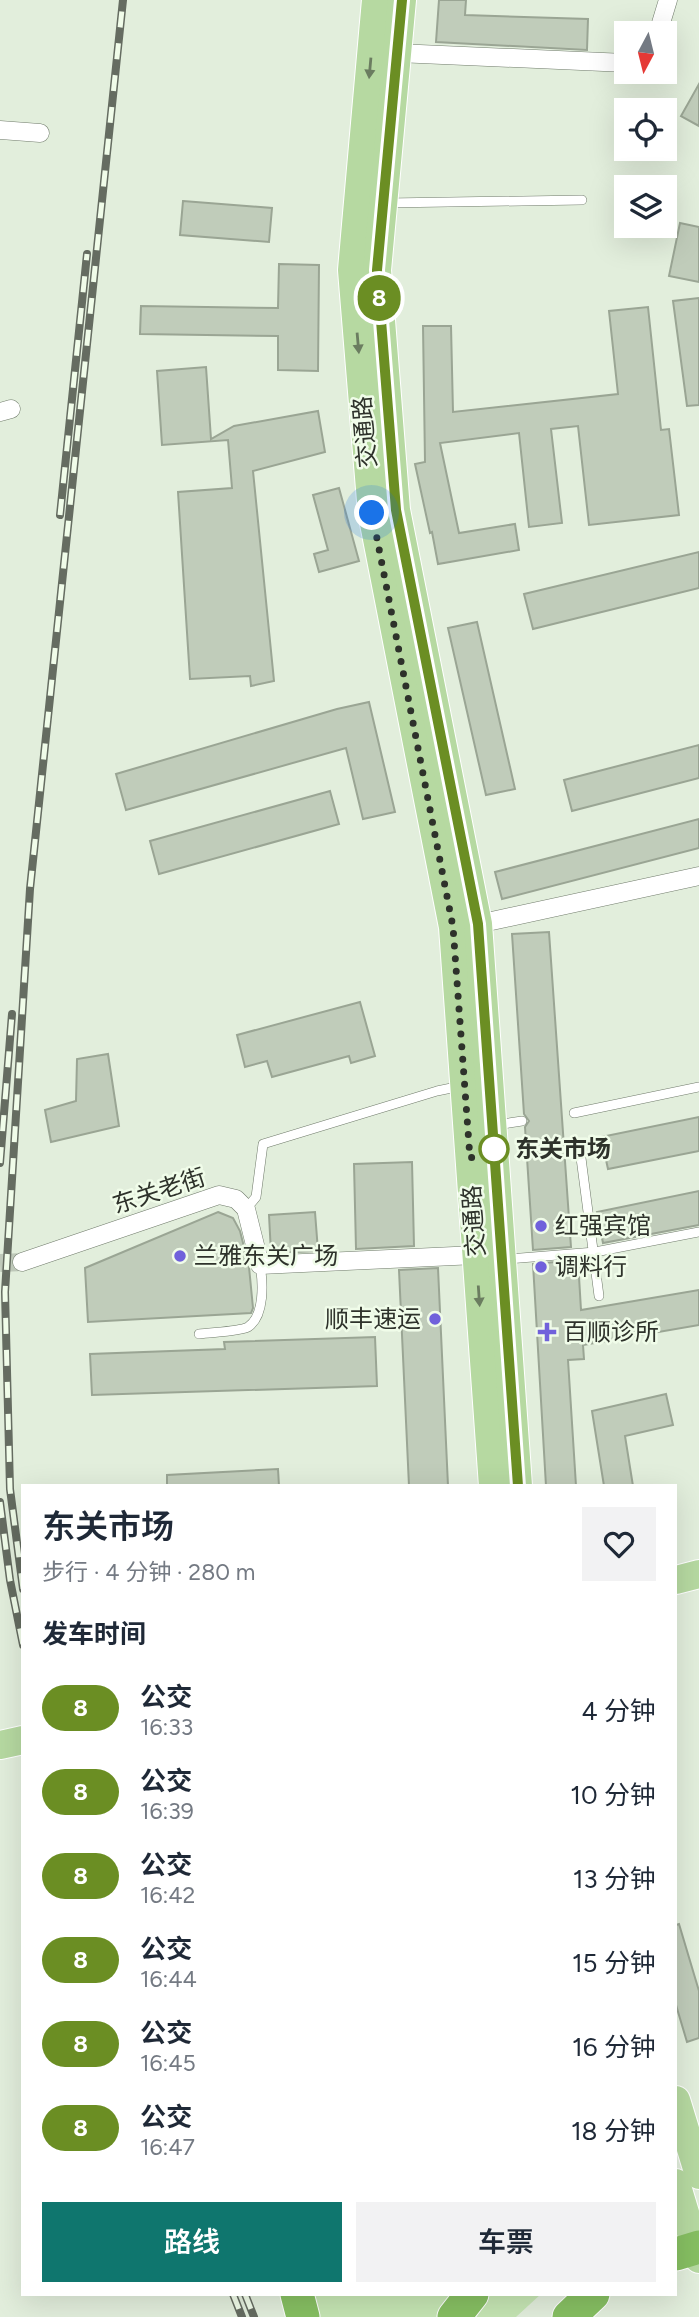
<!DOCTYPE html>
<html lang="zh">
<meta charset="utf-8">
<style>
:root{--surface:#fff;--page:#f2f2f3;--text:#1f2937;--muted:#747a83;--accent:#0f766e}
body{margin:0;font-family:Figtree,"Noto Sans SC",sans-serif;background:var(--page);color:var(--text);height:100vh;display:flex;flex-direction:column;font-size:26px;white-space:nowrap}
*{box-sizing:border-box;margin:0}
p{font-size:23px;color:var(--muted)}
.icon{flex:none;width:38px;height:38px;fill:none;stroke:currentColor;stroke-width:2;stroke-linecap:round;stroke-linejoin:round}
.map{position:relative;flex:1;overflow:hidden}
.sheet{position:absolute;left:21px;top:1484px;width:656px;height:812px;display:flex;flex-direction:column;background:var(--surface);border-radius:0px;box-shadow:0 7px 28px #0002}
.sheet>*{flex:none}
.badge{padding:0 14px;border-radius:23px;font-size:24px;line-height:46px}
.needle{width:46px;rotate:187deg}
.tools{position:absolute;left:614px;top:21px;display:grid;gap:14px}
.tools a{display:grid;place-items:center;width:63px;height:63px;border-radius:0px;background:var(--surface);box-shadow:0 7px 28px #0002;font-size:35px}
.you{position:absolute;width:35px;height:35px;margin:-18px;border:5px solid #fff;border-radius:50%;background:#1a73e8;box-shadow:0 0 0 10px #1a73e833}
.map>.badge{position:absolute;translate:-50% -50%;box-shadow:0 0 0 4px #fff}
h2{padding:0 21px;font-size:26px;line-height:63px}
.round{display:grid;place-items:center;flex:none;width:74px;height:74px;border-radius:0px;background:var(--page)}
.headline{display:flex;align-items:center;justify-content:space-between;height:119px;padding:0 21px}
h1{font-size:33px;font-weight:600;line-height:52px}
.button{display:flex;gap:14px;margin-top:auto;padding:14px 21px}
.button a{flex:1;height:80px;border-radius:0px;background:var(--accent);color:#fff;font-size:28px;font-weight:600;line-height:80px;text-align:center}
.button a+a{background:var(--page);color:var(--text)}
ul{padding:0;list-style:none}
li{display:flex;align-items:center;gap:21px;height:84px;padding:0 21px}
li div{flex:1}
li b{display:block;font-size:26px}
li em{font-style:normal}
li .badge{min-width:77px;font-weight:700;text-align:center}
.map>svg:first-child{display:block}
</style>
<div class="map">
<svg width="699" height="2317" viewBox="0 0 699 2317">
<rect width="100%" height="100%" fill="#e2eedc"/>
<path fill="#c5e5b3" d="M312,2294H541L516,2317H318Z"/>
<g fill="#c0ccba" stroke="#9aa594" stroke-width="2">
<path d="M439,0H466L465,15L588,19L587,50L436,42Z"/>
<path d="M699,84V126L681,116Z"/>
<path d="M183,201L272,208L269,242L180,235Z"/>
<path d="M680,223L699,227V282L669,276Z"/>
<path d="M279,264L319,265L318,371L278,370V336L140,334L141,306L278,308Z"/>
<path d="M699,298V405L687,406L673,301Z"/>
<path d="M648,307L661,430L669,429L679,515L589,525L578,426L551,429L562,523L529,527L519,433L440,443L459,533L515,524L519,550L438,564L432,532L430,533L415,464L425,462L423,326H451L453,412L618,394L609,311Z"/>
<path d="M206,367L211,439L234,426L318,411L325,452L253,471L274,681L251,686L250,676L190,679L178,492L232,488L228,440L162,445L157,371Z"/>
<path d="M339,488L359,561L319,572L314,554L328,550L313,495Z"/>
<path d="M699,552V588L533,629L524,594Z"/>
<path d="M477,622L515,789L486,795L448,628Z"/>
<path d="M369,702L395,812L363,819L346,748L126,810L116,774L337,709Z"/>
<path d="M699,745V778L572,811L564,780Z"/>
<path d="M330,791L339,824L159,874L150,841Z"/>
<path d="M699,819V848L502,899L495,872Z"/>
<path d="M549,932L571,1247L533,1250L525,1127L529,1121L524,1114L512,934Z"/>
<path d="M360,1002L375,1056L351,1063L349,1056L272,1077L267,1061L245,1067L237,1035Z"/>
<path d="M108,1054L119,1126L51,1142L45,1110L76,1101L77,1059Z"/>
<path d="M699,1117V1151L608,1169L601,1137Z"/>
<path d="M412,1162L414,1246L356,1249L354,1164Z"/>
<path d="M699,1191V1225L603,1243L597,1212Z"/>
<path d="M218,1212L233,1218L240,1231L249,1267L253,1308L251,1313L88,1322L85,1268Z"/>
<path d="M315,1212L318,1251L271,1253L269,1215Z"/>
<path d="M578,1260L581,1310L699,1290V1325L583,1345L584,1359L568,1360L576,1486H546L533,1264Z"/>
<path d="M438,1268L448,1486H409L399,1270Z"/>
<path d="M375,1337L377,1386L92,1395L90,1354L225,1349L224,1342Z"/>
<path d="M666,1394L673,1425L625,1436L633,1486H604L592,1411Z"/>
<path d="M278,1469L279,1486H167V1475Z"/>
<path d="M679,1924L699,1991V2038L687,2042L676,2005V1925Z"/>
</g>
<g fill="none" stroke-linecap="round" stroke-linejoin="round">
<path stroke="#bec8b9" stroke-width="18" stroke-dasharray="18 9" stroke-linecap="butt" d="M0,1263L22,1262"/>
<g stroke="#707b6b" stroke-width="10">
<g id="lane">
<path d="M388,203L582,200"/>
<path d="M574,1113L699,1087"/>
<path d="M496,1125L522,1121"/>
<path d="M581,1158L599,1296"/>
<path d="M246,1209L256,1197L263,1144L437,1091L461,1086"/>
<path d="M507,1259L595,1252L699,1232"/>
<path d="M199,1334C211,1332 238,1332 248,1327C265,1316 263,1282 260,1265"/>
</g>
</g>
<g stroke="#707b6b" stroke-width="19">
<g id="street">
<path d="M658,33L668,0"/>
<path d="M397,53L626,63"/>
<path d="M0,130L40,133"/>
<path d="M0,412L11,409"/>
<path d="M478,924L699,876"/>
<path d="M22,1262L219,1195L236,1199L246,1209L260,1265L476,1255"/>
</g>
</g>
<g stroke="#fff" stroke-width="30">
<g id="primary">
<path d="M376,0L352,270L372,513L453,927L493,1486"/>
<path d="M402,0L377,270L396,510L478,924L518,1486"/>
<path d="M676,1580L699,1574"/>
<path d="M0,1745L23,1740"/>
<path d="M676,2100L699,2175"/>
<path d="M676,2183L699,2259"/>
</g>
</g>
<g stroke="#fff" stroke-width="35">
<g id="highway">
<path d="M676,2254L699,2247"/>
<path d="M297,2294L303,2317"/>
<path d="M454,2317L472,2294"/>
<path d="M569,2317L593,2294"/>
</g>
</g>
<use href="#lane" stroke="#fff" stroke-width="9"/>
<use href="#street" stroke="#fff" stroke-width="18"/>
<use href="#primary" stroke="#b6d9a1" stroke-width="28"/>
<use href="#highway" stroke="#86bf62" stroke-width="33"/>
<g stroke="#656c61" stroke-width="8">
<g id="rail">
<path d="M60,515L87,254"/>
<path d="M0,1163L12,1014"/>
<path d="M0,1502L10,1580L23,1645"/>
<path d="M23,1589L10,1489L5,1292L30,889L123,0"/>
<path d="M233,2294L242,2317"/>
<path d="M245,2294L254,2317"/>
</g>
</g>
<use href="#rail" stroke="#f0fce9" stroke-width="5" stroke-dasharray="16" stroke-linecap="butt"/>
</g>
<defs><path id="oneway-solid" d="M-6-.8H1V-3.2L6.5 0L1 3.2V.8H-6Z" transform="scale(1.75)"/></defs>
<g fill="#6b7d60">
<use href="#oneway-solid" transform="translate(370 68) rotate(95)"/>
<use href="#oneway-solid" transform="translate(358 343) rotate(85)"/>
<use href="#oneway-solid" transform="translate(479 1296) rotate(86)"/>
</g>
<g fill="none" stroke-linecap="round" stroke-linejoin="round">
<g stroke="#fff" stroke-width="16">
<path id="line" d="M402,0L377,270L396,510L478,924L518,1486"/>
</g>
<use href="#line" stroke="#6b8e23" stroke-width="10"/>
<path stroke="#2e322b" stroke-width="7" stroke-dasharray="0 12.6" d="M372,513L453,927L470,1158L494,1149"/>
</g>
<circle fill="#fff" stroke="#6b8e23" stroke-width="3.5" cx="494" cy="1149" r="14"/>
<g fill="#7061db" stroke="#f0fce9" stroke-width="2.5">
<circle cx="541" cy="1226" r="7"/>
<circle cx="180" cy="1256" r="7"/>
<circle cx="541" cy="1267" r="7"/>
<circle cx="435" cy="1319" r="7"/>
<path d="M543.5 1321.5h7v7h7v7h-7v7h-7v-7h-7v-7h7z"/>
</g>
<g text-anchor="middle" stroke-width="5" stroke-linejoin="round" paint-order="stroke">
<g font-size="24" fill="#2e322b" stroke="#f0fce9">
<text transform="translate(365 432) rotate(-95)" y="8">交通路</text>
<text transform="translate(159 1191) rotate(-18)" y="8">东关老街</text>
<text transform="translate(474 1221) rotate(-94)" y="8">交通路</text>
</g>
<g font-size="24" font-weight="bold" fill="#2e322b" stroke="#f0fce9" text-anchor="start">
<text x="515" y="1157">东关市场</text>
</g>
<g font-size="24" fill="#2e322b" stroke="#f0fce9" text-anchor="start">
<text x="555" y="1234">红强宾馆</text>
<text x="194" y="1264">兰雅东关广场</text>
<text x="555" y="1275">调料行</text>
<text x="421" y="1327" text-anchor="end">顺丰速运</text>
<text x="563" y="1340">百顺诊所</text>
</g>
</g>
</svg>
<div class="tools">
<a><svg class="needle" viewBox="-14 -14 28 28"><path d="M0-13l5 13h-10z" fill="#e53935"/><path d="M0 13l5-13h-10z" fill="#747a83"/></svg></a>
<a><svg class="icon" aria-label="locate" viewBox="0 0 24 24"><circle cx="12" cy="12" r="6"/><path d="M12 2v4M12 18v4M2 12h4M18 12h4"/></svg></a>
<a><svg class="icon" aria-label="layers" viewBox="0 0 24 24"><path d="M12 4l9 5-9 5-9-5zM3 14l9 5 9-5"/></svg></a>
</div>
<div class="you" style="left:372px;top:513px"></div>
<b class="badge" style="left:379px;top:298px;background:#6b8e23;color:#fff">8</b>
<section class="sheet">
<div class="headline"><div><h1>东关市场</h1><p>步行 · 4 分钟 · 280 m</p></div><a class="round"><svg class="icon" aria-label="heart" viewBox="0 0 24 24"><path d="M12 20l-8-8c-3-5 5-10 8-4 3-6 11-1 8 4z"/></svg></a></div>
<h2>发车时间</h2>
<ul>
<li><span class="badge" style="background:#6b8e23;color:#fff">8</span><div><b>公交</b><p>16:33</p></div><em>4 分钟</em></li>
<li><span class="badge" style="background:#6b8e23;color:#fff">8</span><div><b>公交</b><p>16:39</p></div><em>10 分钟</em></li>
<li><span class="badge" style="background:#6b8e23;color:#fff">8</span><div><b>公交</b><p>16:42</p></div><em>13 分钟</em></li>
<li><span class="badge" style="background:#6b8e23;color:#fff">8</span><div><b>公交</b><p>16:44</p></div><em>15 分钟</em></li>
<li><span class="badge" style="background:#6b8e23;color:#fff">8</span><div><b>公交</b><p>16:45</p></div><em>16 分钟</em></li>
<li><span class="badge" style="background:#6b8e23;color:#fff">8</span><div><b>公交</b><p>16:47</p></div><em>18 分钟</em></li>
</ul>
<div class="button"><a>路线</a><a>车票</a></div>
</section>
</div>
